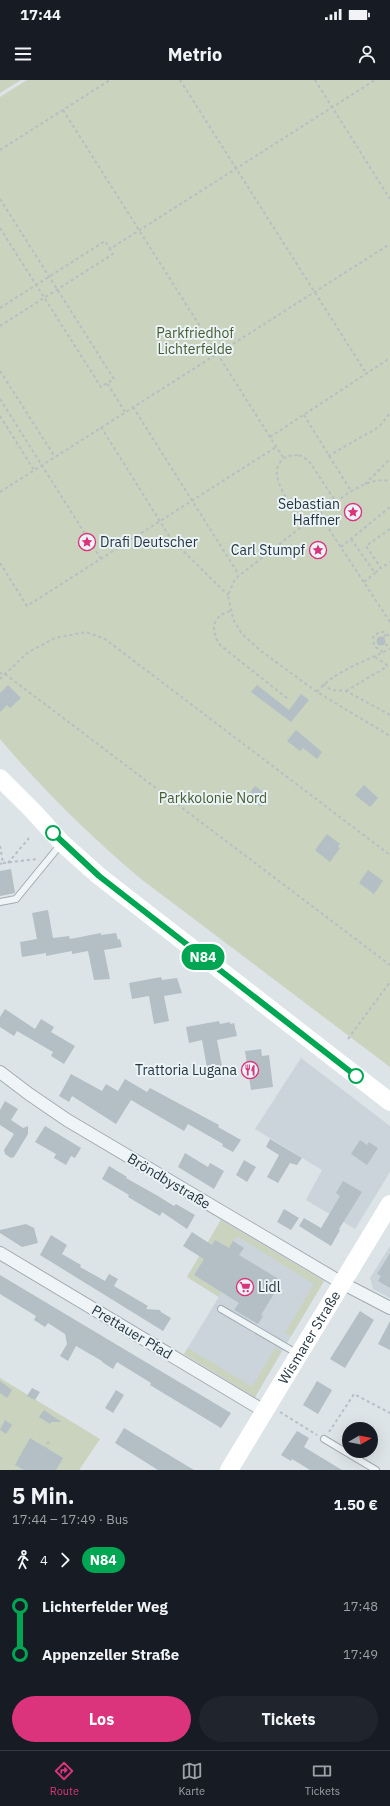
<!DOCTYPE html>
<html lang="de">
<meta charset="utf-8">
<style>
:root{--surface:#171b24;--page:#20242c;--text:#f1f3f6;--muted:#9ea1a6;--line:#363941;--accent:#db337c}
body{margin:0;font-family:"IBM Plex Sans",sans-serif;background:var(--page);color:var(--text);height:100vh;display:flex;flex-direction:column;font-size:15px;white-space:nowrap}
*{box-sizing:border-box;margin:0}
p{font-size:13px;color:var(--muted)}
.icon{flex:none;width:22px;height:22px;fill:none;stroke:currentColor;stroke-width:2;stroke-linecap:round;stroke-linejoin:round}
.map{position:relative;height:1390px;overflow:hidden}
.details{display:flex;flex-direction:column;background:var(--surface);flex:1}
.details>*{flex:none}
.badge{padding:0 8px;border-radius:13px;font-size:14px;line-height:26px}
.needle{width:26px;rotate:81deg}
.controls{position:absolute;left:342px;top:1342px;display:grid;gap:8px}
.controls a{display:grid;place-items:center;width:36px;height:36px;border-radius:50%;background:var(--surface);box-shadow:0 4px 16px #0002;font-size:20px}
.map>.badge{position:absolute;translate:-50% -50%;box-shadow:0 0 0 2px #fff}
.legs{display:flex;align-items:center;gap:6px;height:44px;padding:0 12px;font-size:13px}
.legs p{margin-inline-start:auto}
.overview{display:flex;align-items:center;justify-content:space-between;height:68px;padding:0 12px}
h1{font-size:22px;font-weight:800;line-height:30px}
.cta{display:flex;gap:8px;margin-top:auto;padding:8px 12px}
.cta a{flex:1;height:46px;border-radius:24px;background:var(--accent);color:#fff;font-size:16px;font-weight:800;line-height:46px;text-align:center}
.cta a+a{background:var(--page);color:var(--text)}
ul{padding:0 12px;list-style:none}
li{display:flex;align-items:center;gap:14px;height:48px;font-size:15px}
li i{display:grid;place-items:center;width:6px;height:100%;margin:0 5px;background:currentColor}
li i::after{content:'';width:10px;height:10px;margin:-5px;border:3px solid;border-radius:50%;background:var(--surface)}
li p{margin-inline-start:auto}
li:first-child i{background:linear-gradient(#0000 50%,currentColor 0)}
li:last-child i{background:linear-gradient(currentColor 50%,#0000 0)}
.status{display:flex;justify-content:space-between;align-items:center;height:28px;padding:0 20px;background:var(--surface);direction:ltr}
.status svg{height:11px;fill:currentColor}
header{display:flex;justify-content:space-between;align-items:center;height:52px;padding:0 12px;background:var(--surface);font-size:18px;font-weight:800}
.tabs{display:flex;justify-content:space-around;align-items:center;height:56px;border-top:1px solid var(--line);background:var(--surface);font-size:11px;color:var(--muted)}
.tabs a{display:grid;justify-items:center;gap:2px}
.tabs .selected{color:var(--accent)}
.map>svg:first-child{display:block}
</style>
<div class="status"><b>17:44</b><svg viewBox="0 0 49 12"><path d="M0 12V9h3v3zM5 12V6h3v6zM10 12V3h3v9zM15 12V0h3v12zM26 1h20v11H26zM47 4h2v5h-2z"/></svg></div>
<header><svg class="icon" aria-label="menu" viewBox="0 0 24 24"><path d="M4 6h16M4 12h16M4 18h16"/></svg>Metrio<svg class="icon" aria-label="person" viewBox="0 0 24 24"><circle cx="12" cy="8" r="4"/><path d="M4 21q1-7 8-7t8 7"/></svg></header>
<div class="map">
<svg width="390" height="1390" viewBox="0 0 390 1390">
<rect width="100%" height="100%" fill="#dce4e8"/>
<g fill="#cad4da">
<path d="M301,978L390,1046V1092L355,1149L306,1120L322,1090L255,1049Z"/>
<path d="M221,1140L324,1201L255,1317L184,1274L219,1217L187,1197Z"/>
<path d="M390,1166V1218L373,1209L370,1198Z"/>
</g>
<g fill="#c9d3bd">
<path d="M0,0H21L0,13Z"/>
<path d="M27,0H390V987L141,799C90,756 43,710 0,659V17Z"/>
<path d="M221,1140L324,1201L291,1256L285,1253L314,1204L237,1156L229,1168L215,1160L194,1195L221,1212L219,1217L187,1197Z"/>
<path d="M276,1267L281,1272L255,1317L184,1274L188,1268L252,1307Z"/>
<path d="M0,1298L100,1359L79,1390H0Z"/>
</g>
<g fill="#b3bfc5">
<circle cx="381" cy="561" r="4.5"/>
<path d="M8,605L21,618L10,628L7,625L0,632V613Z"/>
<path d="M257,605L289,630L301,614L309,620L291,642L251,612Z"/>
<path d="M296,650L322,672L317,679L303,668L300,671L287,661Z"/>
<path d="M364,705L378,718L370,727L355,715Z"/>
<path d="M255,706L269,717L261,727L247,716Z"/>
<path d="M327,754L340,764L338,767L340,768L330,782L315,770Z"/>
<path d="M11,789L15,813L0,816V791Z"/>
<path d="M368,790L383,801L374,814L359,803Z"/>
<path d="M48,830L53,858L69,856L70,859L101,853V855L116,853L118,860L120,859L122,867L104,870L110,899L94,900L88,871L72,874V871L46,876V873L22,877L20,862L37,859L32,833Z"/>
<path d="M161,897L162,900L177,898L182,913L164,916L169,941L154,944L149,916L132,919L129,903Z"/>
<path d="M5,929L35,949L41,939L54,947L51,952L75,966L64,984L51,976L53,972L17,951L14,956L0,947V937Z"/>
<path d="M219,941L220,944L230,942V944L234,943L237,956L217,960L222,986L207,988L202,960L189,963L186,947Z"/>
<path d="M261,969L262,976L269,975L273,1007L251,1010L245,971Z"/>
<path d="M71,994L102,1011L106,1004L118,1011L125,999L147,1012L150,1008L219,1045L218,1047L241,1060L233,1072L222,1066L223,1064L188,1044L184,1051L131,1020L116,1044L72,1016L69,1022L59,1016Z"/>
<path d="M5,1021L18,1029L11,1040L23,1048L28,1046V1054L14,1077L11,1078L5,1074L4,1070L14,1054L0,1045V1030Z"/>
<path d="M45,1046L81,1068L75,1078L71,1076L66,1085L54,1078L56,1074L35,1062Z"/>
<path d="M270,1059L302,1078L297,1085L290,1083L278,1103L267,1097L279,1075L266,1067Z"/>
<path d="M360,1060L367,1065L369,1062L378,1068L367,1085L351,1074Z"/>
<path d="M185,1073L208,1087L210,1083L224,1091L214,1109L178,1087Z"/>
<path d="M244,1080L256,1087L247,1102L236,1095Z"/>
<path d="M109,1086L127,1097L126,1098L158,1116L174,1126L176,1124L195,1135L187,1149L162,1132L160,1136L128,1117L129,1115L102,1099Z"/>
<path d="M343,1101L362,1112L339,1149L340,1150L331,1166L299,1146L304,1138L321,1148L340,1116L336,1113Z"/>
<path d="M284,1129L299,1138L291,1150L277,1142Z"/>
<path d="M26,1144L34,1148L38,1163L22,1167L0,1153V1150Z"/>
<path d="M192,1152L212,1165L215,1160L229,1168L233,1161L244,1168L239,1175L282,1201L261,1235L263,1236L258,1244L234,1230L239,1223L194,1195L204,1179L183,1166Z"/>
<path d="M51,1155L67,1165L62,1174L81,1185L80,1187L105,1201L109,1194L118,1199L114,1206L148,1226L146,1229L160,1230L161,1232L171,1238L163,1251L40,1175Z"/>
<path d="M390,1173V1208L378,1201L381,1196L377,1194Z"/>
<path d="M0,1195L231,1333L221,1348L150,1305L151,1303L117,1282L113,1289L102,1282V1281L76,1266L68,1281L60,1276L67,1264L65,1254L48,1243L45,1247L34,1240L36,1236L0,1214Z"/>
<path d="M360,1231L374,1240L345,1288L330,1279Z"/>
<path d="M390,1241V1270L378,1264Z"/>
<path d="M0,1301L12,1310L7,1318L0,1313Z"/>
<path d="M317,1301L332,1310L318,1334L303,1325Z"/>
<path d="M32,1308L40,1312L35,1320L27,1316Z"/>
<path d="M116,1310L124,1315L113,1333L105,1328Z"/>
<path d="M44,1330L54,1337L62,1342H51L50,1344L39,1337Z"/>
<path d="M5,1340L12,1345L6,1354L0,1350Z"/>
<path d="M124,1348L194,1390H158L115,1363Z"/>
<path d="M297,1351L309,1358L304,1367L342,1390H310L292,1379L291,1381L281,1375Z"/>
<path d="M30,1358L63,1378L56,1390H24L15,1385Z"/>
</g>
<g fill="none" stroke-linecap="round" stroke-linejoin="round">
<g stroke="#a1acb2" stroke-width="8">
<g id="lane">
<path d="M0,822L16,819L61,764"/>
<path d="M221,1229L298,1274"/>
<path d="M324,1359L376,1390"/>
</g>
</g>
<g stroke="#a1acb2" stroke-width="14">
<g id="street">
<path d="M0,992L29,1014L67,1040L342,1203L390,1228"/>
<path d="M0,1173L264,1331"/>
</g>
</g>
<g stroke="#b6bfc3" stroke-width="2" stroke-dasharray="3 3" stroke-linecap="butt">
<path d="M180,0L366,293"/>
<path d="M315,0L390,119"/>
<path d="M63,30L284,379"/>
<path d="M0,70L110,0"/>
<path d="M0,119L114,299L107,303L125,332"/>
<path d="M0,148L101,307L107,303"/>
<path d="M0,228L105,161L110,169"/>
<path d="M0,246L113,174L110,169L375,0"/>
<path d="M0,291L55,377"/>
<path d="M0,319L101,479"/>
<path d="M133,327L239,495"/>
<path d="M304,335L351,411"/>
<path d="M0,336L34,390"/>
<path d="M101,347L171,459L228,515"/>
<path d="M270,357L390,278"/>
<path d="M299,375L308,380L311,384L336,422L305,444C295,429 265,397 282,380C286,376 292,375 299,375Z"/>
<path d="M328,376L379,347L390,333"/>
<path d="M365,404L390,379"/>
<path d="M0,412L390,164"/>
<path d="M336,422C350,411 371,397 390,401"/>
<path d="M319,434L390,542"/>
<path d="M305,444L235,499L228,515L233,539L242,554L261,571L317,612L390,656"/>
<path d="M390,449L366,466L381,488L390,482"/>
<path d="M351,459L375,493L381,488"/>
<path d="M341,467L390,427"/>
<path d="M0,483L27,526L276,367"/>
<path d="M364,502L375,493"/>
<path d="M230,531C212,536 210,550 220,565L288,619"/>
<path d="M384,557L386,554"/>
<path d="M385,564L390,567"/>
<path d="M383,572L374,566L373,557L379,552H384L390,557"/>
<path d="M375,577L390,587"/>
<path d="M0,592L3,596"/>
<path d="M5,594L390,885"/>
<path d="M0,599L27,573L55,558L86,552L105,559L390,775"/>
<path d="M323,604L331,610L346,611L390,635"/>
<path d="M346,611L388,586"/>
<path d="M317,612C334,591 366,581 390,569"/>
<path d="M0,766L3,783L0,784"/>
<path d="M3,783L37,779"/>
<path d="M8,783L29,758"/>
<path d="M348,959L390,902"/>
<path d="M280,1332L317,1355"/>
<path d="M329,1352L354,1314L390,1333"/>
<path d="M32,1390L49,1361"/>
</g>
<use href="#lane" stroke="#eff4f6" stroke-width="6"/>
<use href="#street" stroke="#eff4f6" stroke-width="12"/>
<g stroke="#fff" stroke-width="18">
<path d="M0,698L34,732L62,763L99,796L390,1022"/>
<path id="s1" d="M229,1390L390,1124"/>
</g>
</g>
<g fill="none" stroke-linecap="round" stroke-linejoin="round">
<g stroke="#fff" stroke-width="9">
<path id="line-1" d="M53,753L99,796L356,996"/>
</g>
<use href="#line-1" stroke="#00a651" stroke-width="6"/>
</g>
<defs>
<g id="sight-ring" transform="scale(0.9)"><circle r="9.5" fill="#ecf3f6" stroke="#db337c" stroke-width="1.5"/><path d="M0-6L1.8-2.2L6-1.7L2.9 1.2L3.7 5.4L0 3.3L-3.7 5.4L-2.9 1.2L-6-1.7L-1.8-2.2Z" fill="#db337c"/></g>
<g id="restaurant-ring" transform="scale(0.9)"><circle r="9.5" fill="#ecf3f6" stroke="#db337c" stroke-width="1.5"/><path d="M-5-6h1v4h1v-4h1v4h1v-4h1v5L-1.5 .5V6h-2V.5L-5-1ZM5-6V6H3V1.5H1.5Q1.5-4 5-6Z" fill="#db337c"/></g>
<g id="supermarket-ring" transform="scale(0.9)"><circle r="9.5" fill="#ecf3f6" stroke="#db337c" stroke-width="1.5"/><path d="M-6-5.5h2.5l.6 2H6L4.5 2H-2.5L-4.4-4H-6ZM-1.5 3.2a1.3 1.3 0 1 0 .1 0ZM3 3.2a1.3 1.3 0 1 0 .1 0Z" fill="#db337c"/></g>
</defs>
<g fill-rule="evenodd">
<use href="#sight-ring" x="353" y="432"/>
<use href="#sight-ring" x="87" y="462"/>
<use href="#sight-ring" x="318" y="470"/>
<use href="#restaurant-ring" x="250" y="990"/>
<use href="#supermarket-ring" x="245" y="1207"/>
</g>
<g fill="#fff" stroke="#00a651" stroke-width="2">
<circle cx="53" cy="753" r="7"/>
<circle cx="356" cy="996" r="7"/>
</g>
<g text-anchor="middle" stroke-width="4" stroke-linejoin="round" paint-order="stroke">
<g font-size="14" fill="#465d30" stroke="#ecf3f6">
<text x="195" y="258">Parkfriedhof<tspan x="195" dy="16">Lichterfelde</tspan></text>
<text x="213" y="723">Parkkolonie Nord</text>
</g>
<g font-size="14" fill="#253640" stroke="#ecf3f6" text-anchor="end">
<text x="340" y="429">Sebastian<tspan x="340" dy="16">Haffner</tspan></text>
<text x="100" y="467" text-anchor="start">Drafi Deutscher</text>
<text x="305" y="475">Carl Stumpf</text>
<text x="237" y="995">Trattoria Lugana</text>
<text x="258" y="1212" text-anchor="start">Lidl</text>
</g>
<g font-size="14" fill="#253640" stroke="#ecf3f6">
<text transform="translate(169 1101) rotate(31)" y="5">Bröndbystraße</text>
<text transform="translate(132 1252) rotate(31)" y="5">Prettauer Pfad</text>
<text dy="5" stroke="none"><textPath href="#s1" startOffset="155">Wismarer Straße</textPath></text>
</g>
</g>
</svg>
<div class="controls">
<a><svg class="needle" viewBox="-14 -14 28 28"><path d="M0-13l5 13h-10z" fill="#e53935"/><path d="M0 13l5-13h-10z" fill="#9ea1a6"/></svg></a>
</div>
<b class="badge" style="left:203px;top:877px;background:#00a651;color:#fff">N84</b>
</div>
<section class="details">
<div class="overview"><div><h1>5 Min.</h1><p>17:44 – 17:49 · Bus</p></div><b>1.50 €</b></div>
<div class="legs"><svg class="icon" aria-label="walk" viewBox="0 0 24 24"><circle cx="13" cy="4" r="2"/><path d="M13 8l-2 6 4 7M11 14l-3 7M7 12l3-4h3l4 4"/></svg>4<svg class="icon" aria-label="forward" viewBox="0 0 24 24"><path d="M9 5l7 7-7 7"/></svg><b class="badge" style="background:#00a651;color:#fff">N84</b></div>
<ul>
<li><i style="color:#00a651"></i><b>Lichterfelder Weg</b><p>17:48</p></li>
<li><i style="color:#00a651"></i><b>Appenzeller Straße</b><p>17:49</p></li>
</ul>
<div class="cta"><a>Los</a><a>Tickets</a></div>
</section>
<nav class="tabs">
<a class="selected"><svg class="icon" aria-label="directions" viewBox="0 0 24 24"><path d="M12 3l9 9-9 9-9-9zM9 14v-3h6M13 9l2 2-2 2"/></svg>Route</a>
<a><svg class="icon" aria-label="map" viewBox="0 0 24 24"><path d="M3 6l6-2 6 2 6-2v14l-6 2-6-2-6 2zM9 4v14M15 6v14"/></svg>Karte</a>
<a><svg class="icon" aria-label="tickets" viewBox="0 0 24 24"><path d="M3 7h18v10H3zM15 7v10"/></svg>Tickets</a>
</nav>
